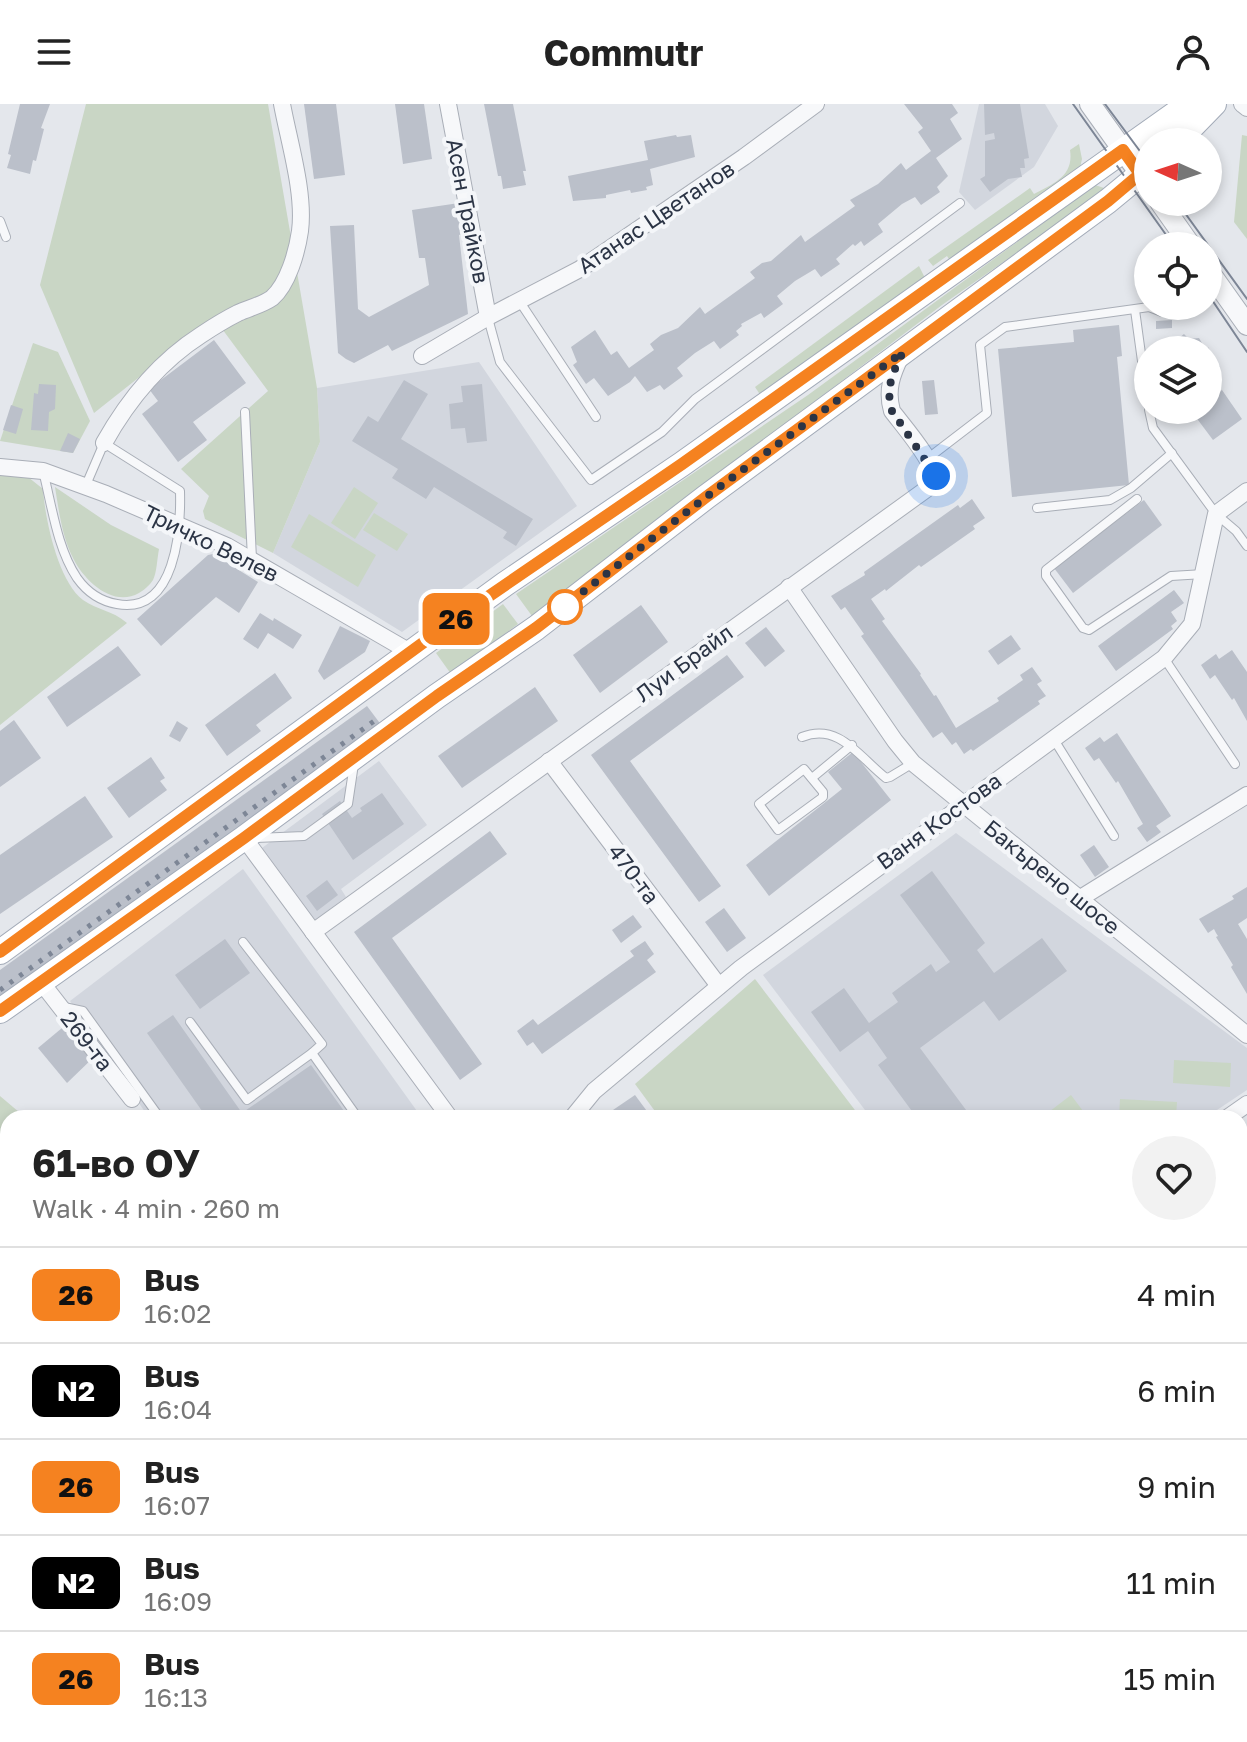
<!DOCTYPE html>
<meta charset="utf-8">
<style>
:root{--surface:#fff;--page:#f2f2f2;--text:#222;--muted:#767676;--line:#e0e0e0}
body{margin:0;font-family:"Golos Text",sans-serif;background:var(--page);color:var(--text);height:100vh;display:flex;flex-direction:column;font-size:30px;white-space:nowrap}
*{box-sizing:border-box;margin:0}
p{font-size:26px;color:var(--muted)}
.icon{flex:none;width:44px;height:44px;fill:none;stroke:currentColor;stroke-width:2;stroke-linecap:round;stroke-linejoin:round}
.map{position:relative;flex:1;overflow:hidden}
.details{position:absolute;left:0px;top:1006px;width:1248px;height:632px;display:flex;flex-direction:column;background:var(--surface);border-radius:24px 24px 0 0;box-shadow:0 4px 12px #0003}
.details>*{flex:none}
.badge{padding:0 16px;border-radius:12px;font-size:28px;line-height:52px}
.needle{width:52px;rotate:273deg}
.fabs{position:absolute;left:1134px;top:24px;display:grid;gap:16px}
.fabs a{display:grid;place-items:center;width:88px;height:88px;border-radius:50%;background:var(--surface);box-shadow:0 4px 12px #0003;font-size:40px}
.you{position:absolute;width:40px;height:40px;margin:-20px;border:6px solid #fff;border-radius:50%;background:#1a73e8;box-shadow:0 0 0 12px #1a73e833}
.map>.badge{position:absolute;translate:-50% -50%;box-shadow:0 0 0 4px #fff}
.round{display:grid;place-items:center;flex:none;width:84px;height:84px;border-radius:42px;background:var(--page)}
.overview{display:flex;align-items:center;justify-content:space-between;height:136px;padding:0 32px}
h1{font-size:38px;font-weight:700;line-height:60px}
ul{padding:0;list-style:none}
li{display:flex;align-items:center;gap:24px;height:96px;padding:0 32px;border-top:2px solid var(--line)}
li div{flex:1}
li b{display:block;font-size:30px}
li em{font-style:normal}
li .badge{min-width:88px;font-weight:700;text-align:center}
header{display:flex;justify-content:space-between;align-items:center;height:104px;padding:0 32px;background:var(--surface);font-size:36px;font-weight:700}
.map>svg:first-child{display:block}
</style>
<header><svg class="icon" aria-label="menu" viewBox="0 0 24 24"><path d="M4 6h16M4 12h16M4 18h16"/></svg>Commutr<svg class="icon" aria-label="person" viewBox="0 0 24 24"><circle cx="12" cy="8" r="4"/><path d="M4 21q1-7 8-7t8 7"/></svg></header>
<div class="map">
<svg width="1247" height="1638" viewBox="0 0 1247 1638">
<rect width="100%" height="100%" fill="#e4e7ec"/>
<g fill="#d2d6de">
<path d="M979,0H1045L1058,22L1034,63L975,106L959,88Z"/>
<path d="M479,258L577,402L402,528L273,449L320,338L317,284Z"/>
<path d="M379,657L427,721L341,785L346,793L315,816L262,744Z"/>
<path d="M956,729L1247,944V986L1205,1014H871L763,871Z"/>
<path d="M243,765L422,1014H149L70,897Z"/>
<path d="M1240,1598L1247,1608V1638H954L962,1630H1240Z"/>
</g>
<g fill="#c9d6c5">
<path d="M86,0H268L317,284L320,338L273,449L205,415L203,407L209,392L181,365L268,287L214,214L94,309L40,181Z"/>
<path d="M1242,31L1247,32V135L1234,118Z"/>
<path d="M1079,40L1082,55L1080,64L952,160L947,152L933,162L928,156L1030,84L1034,90C1054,79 1074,72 1070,46Z"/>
<path d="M1095,81L1104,84L1099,91L942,201L532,512L516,490L808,291Z"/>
<path d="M919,162L927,178L761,292L755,283Z"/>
<path d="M33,239L58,248L90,317L73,349L0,337Z"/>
<path d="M18,365L43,385C45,415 58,477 83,496C97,506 112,506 127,519L0,621V366Z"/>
<path d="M55,383L111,421L159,445C157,455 157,468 153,476C150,481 144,486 139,489C113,504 85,477 74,456C62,433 59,408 55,383Z"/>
<path d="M354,383L378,399L355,435L331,419Z"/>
<path d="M374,409L408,430L397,447L363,426Z"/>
<path d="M309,410L376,451L358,483L291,443Z"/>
<path d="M503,500L518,520L451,570L436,549Z"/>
<path d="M755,875L861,1014H660L635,980Z"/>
<path d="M1174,956L1231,959L1230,983L1173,979Z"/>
<path d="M1071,991L1083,1007L1074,1014H1041Z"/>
<path d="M0,992L26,1014H8V1630H962L954,1638H0Z"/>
<path d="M1120,995L1177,998L1176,1014H1119Z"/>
<path d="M1247,1117V1243L1240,1247V1122Z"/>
</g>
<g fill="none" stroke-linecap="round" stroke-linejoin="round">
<g stroke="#9fb4cc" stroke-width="28">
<path d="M0,1052L8,1058"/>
<path d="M787,1630L804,1638"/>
</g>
</g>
<g fill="#bbc0ca">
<path d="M20,0H50L41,24L44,25L36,57L33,56L30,70L7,64L11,51L8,50Z"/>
<path d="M304,0H336L345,71L314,75Z"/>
<path d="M395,0H424L432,55L403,60Z"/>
<path d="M484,0H513L526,67H523L526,81L503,85L501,72H498Z"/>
<path d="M904,0H952L958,9L950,15L962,35L936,54L948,72L937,83L940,88L921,101L915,93L902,100L878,120L883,128L864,142L861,137L855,142L853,140L836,155L840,160L821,173L815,165L795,177L777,192L783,200L764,214L761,209L741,220L742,222L736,227L739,231L720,245L714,237L695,249L677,264L683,272L664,286L660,281L647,288L635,272L630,278L608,292L594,274L586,280L573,261L577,258L571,243L595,226L611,251L617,247L629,264L654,246L650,240L661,231L678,224L700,203L705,210L755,174L750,168L762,159L771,157L801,131L805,138L855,102L850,96L878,80L901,59L906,66L931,47L918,28L923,24Z"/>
<path d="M984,0H1020L1029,54L1024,55L1025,64H1020L1022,73L1008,75L990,88L980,75L985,72V37L995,35L994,29L985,31Z"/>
<path d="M676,31L677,33L691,31L695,53L650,65L653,81L646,83L647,86L631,89L630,86L606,91V94L573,97L568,72L648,56L644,37Z"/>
<path d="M459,99L463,130L459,131L468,210L392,247L388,241L354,259L346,255L338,249L330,122L354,121L358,205L369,213L429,181L425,154H419L412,106Z"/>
<path d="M1172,216V224L1156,225V217Z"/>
<path d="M1119,221L1122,252L1117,253L1129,381L1012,393L998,245L1074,238L1073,226Z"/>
<path d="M1184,230L1189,235L1199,234L1206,246H1165Z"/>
<path d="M214,236L246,279L193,318L207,336L178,358L142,310L158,297L149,285Z"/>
<path d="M1208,243L1220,263L1217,265L1221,272L1209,279Z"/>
<path d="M404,276L428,290L401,335L533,415L516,442L503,434L507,428L434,383L426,395L392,374L398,365L352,337L368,312L378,318Z"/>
<path d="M934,276L938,310L925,311L922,277Z"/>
<path d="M39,280L56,281L55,305L49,308L48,327L31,326L34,289L38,290Z"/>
<path d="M482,280L487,337L467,339L465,324L451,325L449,300L463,298L461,282Z"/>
<path d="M1222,286L1242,315L1213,336L1192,308L1208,306V296Z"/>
<path d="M11,301L23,305L16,330L3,326Z"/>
<path d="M68,329L80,335L73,349L60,347Z"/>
<path d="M972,395L985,414L973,422L975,425L921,463L919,461L886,487L885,485L871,495L885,515L882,517L921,570L920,571L934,592L936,591L956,624L999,597L997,594L1023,576L1020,571L1032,563L1042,577L1037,580L1046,592L1038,597L1040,600L973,647L971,645L964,650L956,638L952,641L942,628L933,634L861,532L864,530L845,503L841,506L831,492L865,471L864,468L958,401L960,404Z"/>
<path d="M1144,396L1162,421L1073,489L1054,464Z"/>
<path d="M213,450L258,478L239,509L216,493L161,542L137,515L208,451Z"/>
<path d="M1174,486L1184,499L1171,508L1177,517L1171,522L1173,525L1116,567L1098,542Z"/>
<path d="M641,501L668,538L600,589L573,551Z"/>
<path d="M260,509L273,517L274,514L302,531L293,545L268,529L258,545L243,535Z"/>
<path d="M340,522L370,537L365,548L324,576L318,567Z"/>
<path d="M766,523L785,547L765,563L745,539Z"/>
<path d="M1011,531L1021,545L998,561L988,547Z"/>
<path d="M118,542L141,571L67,623L47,593Z"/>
<path d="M1232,546L1247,568V617L1234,594L1232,596L1215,571L1210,575L1201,561L1216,550L1219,555Z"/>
<path d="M727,551L744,573L630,657L721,782L699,798L591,651Z"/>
<path d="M275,569L292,594L256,621L261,627L227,652L205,621Z"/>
<path d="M535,583L558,617L462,684L438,652Z"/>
<path d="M367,602L382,622L0,894V866Z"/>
<path d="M14,616L41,654L0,683V627Z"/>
<path d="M177,617L188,624L180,638L169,632Z"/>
<path d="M1117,629L1171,712L1156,722L1161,728L1147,738L1137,724L1143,720L1118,677L1116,679L1099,654L1094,657L1085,644L1100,633L1104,638Z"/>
<path d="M853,648L891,696L769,792L746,761L842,685L828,668Z"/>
<path d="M151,653L165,674L160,677L167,686L129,714L107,684Z"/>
<path d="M382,689L404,720L353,756L322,710L340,697L352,714L362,707L360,704Z"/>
<path d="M85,692L113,733L0,810V751Z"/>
<path d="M490,727L507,750L392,834L482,960L460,976L354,828Z"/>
<path d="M1094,741L1109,763L1095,773L1080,751Z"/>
<path d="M932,767L985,839L977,846L994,869L1042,834L1067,867L999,917L984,897L920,944L972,1014H917L878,961L887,954L868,927L840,948L811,908L844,884L869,919L898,898L892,889L931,860L936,868L950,858L900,791Z"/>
<path d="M327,776L338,791L317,807L306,792Z"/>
<path d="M1247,783V814L1238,820L1247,835V890L1231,863L1233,861L1216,833L1218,832L1216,829L1214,825L1208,829L1199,815L1234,795L1232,792Z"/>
<path d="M724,804L746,834L727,848L705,818Z"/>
<path d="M633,811L642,823L621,839L612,826Z"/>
<path d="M225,835L250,869L200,905L175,871Z"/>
<path d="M645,837L654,850L647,856L656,868L542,950L533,938L527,942L517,927L533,915L538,921L634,852L630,847Z"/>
<path d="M173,911L242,1009L311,961L349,1014H207L147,929Z"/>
<path d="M68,919L96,951L67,979L38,944Z"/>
<path d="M635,991L652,1014H619L613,1006Z"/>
<path d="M1247,1050V1085L1240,1089V1055Z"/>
<path d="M1240,1455L1247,1465V1511L1240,1500Z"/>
</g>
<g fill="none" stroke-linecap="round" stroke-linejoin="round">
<g stroke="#a9aeb7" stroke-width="10">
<g id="service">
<path d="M0,117L6,133"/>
<path d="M520,198L596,313"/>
<path d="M1135,206L1148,301"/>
<path d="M488,214L500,258L591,376L662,328L695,295L960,99"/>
<path d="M1149,306L1153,324L1216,410L1236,427L1247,442"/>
<path d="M245,308L252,455"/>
<path d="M927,355L987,309L980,241L1005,223L1149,203L1162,208L1187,202"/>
<path d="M43,367C52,402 57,444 77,474C87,488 99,497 117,500C176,511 181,425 180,387L104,339L86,381"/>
<path d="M1137,395L1046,466V472L1083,524L1089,526L1171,472L1204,470"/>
<path d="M1037,404L1110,396L1131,384L1172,349"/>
<path d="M1164,554L1235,660"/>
<path d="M802,633C839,618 860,654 886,674L890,673L913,659"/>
<path d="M1053,634L1114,732"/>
<path d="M804,665L823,688V693L778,726L759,700Z"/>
<path d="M812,674L852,641"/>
<path d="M256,734L304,732L348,700L354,660"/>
<path d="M243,838L322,940L312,949"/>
<path d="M64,903L83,907L160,1014"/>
<path d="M190,918L247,996L312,949L358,1014"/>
<path d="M1151,1638L1159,1630"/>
<path d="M1194,1638L1207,1633L1221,1636"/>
</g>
</g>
<g stroke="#a9aeb7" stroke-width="18">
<g id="minor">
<path d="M448,0L488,213"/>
<path d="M1242,0L1247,4"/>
<path d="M422,252L488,213L580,165L744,53L816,0"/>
<path d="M104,339C128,296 159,258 201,231C213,223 226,215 238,209C249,204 262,201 272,194C288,180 297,148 300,127C305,89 289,38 282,0"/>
<path d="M0,363L43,367L106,390L227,442L410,548"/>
<path d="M789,483L895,637L913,659L1247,931"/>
<path d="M549,657L719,882"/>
<path d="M244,734L450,1014"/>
<path d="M1079,795L1247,691"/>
<path d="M313,828L935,379C938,361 904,323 892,307C886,286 892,270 901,252"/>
<path d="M41,878L132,995"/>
<path d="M572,1014L594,987L741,864L1164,554L1192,520L1216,410L1247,387"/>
<path d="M1227,1014L1247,1000"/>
<path d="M1240,1309L1247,1302"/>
<path d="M1240,1576L1247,1586"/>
<path d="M935,1638L943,1630"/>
</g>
</g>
<g stroke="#a9aeb7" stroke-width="22">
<g id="tertiary">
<path d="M1090,0L1148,81"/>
<path d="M1160,98L1191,142"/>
<path d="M1208,166L1247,221"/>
</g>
</g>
<g stroke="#a3abb8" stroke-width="26">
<g id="primary">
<path d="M1177,38L1214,0"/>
<path d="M0,848L505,480L682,360L1189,0"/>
<path d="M0,907L244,734L437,592L536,524L706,393L1108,97L1148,64"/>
</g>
</g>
<use href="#service" stroke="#f7f8fa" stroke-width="8"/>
<use href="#minor" stroke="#f7f8fa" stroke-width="16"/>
<use href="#tertiary" stroke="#f7f8fa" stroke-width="20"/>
<use href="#primary" stroke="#fff" stroke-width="24"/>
<g stroke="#7d8696" stroke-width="2">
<path d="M1073,0L1174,142"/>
<path d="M1105,0L1148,58"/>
<path d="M1177,98L1247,195"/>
<path d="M1208,190L1247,248"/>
<path d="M1240,1265L1247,1261"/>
<path d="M1240,1285L1247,1277"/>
<path d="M912,1638L920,1630"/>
</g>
<path stroke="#7d8696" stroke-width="5" stroke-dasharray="4 8" stroke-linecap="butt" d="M0,886L377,615"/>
</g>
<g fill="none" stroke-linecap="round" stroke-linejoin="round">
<g stroke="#fff" stroke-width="18">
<path id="line" d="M0,848L457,514L682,360L1123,46L1140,70L1108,97L706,393L536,524L437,592L244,734L0,907"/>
</g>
<use href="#line" stroke="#f58220" stroke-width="12"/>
<path stroke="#2b3445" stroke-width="8" stroke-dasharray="0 14.4" d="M565,503L557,508L706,393L903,248C893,268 885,284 892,307L936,372"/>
</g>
<circle fill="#fff" stroke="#f58220" stroke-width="4" cx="565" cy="503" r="16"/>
<g text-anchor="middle" stroke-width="8" stroke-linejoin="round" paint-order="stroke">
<g font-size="22" fill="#2b3445" stroke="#f4f6f9">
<text transform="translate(468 107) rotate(79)" y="8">Асен Трайков</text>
<text transform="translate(656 113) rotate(-34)" y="8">Атанас Цветанов</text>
<text transform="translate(211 439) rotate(26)" y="8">Тричко Велев</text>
<text transform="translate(684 559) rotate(-36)" y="8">Луи Брайл</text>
<text transform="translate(939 717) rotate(-36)" y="8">Ваня Костова</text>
<text transform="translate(634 770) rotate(53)" y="8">470-та</text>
<text transform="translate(1052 773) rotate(39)" y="8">Бакърено шосе</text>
<text transform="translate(87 937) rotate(52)" y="8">269-та</text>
</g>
</g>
</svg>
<div class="fabs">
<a><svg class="needle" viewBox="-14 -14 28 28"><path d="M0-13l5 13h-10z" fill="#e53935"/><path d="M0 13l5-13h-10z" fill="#767676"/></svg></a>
<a><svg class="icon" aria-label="locate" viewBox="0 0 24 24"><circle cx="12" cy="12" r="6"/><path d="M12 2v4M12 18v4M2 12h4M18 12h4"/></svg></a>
<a><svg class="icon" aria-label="layers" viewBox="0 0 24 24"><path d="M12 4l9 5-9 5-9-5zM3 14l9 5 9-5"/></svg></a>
</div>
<div class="you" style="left:936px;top:372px"></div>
<b class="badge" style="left:456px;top:515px;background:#f58220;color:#111">26</b>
<section class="details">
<div class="overview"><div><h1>61-во ОУ</h1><p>Walk · 4 min · 260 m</p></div><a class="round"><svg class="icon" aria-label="heart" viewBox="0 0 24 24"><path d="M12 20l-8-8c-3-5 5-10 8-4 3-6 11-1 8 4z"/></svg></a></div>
<ul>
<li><span class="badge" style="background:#f58220;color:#111">26</span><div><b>Bus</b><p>16:02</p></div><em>4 min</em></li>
<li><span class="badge" style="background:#000;color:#fff">N2</span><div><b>Bus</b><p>16:04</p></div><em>6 min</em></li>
<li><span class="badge" style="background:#f58220;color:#111">26</span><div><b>Bus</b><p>16:07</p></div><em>9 min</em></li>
<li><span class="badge" style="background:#000;color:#fff">N2</span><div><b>Bus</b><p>16:09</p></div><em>11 min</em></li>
<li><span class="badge" style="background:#f58220;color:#111">26</span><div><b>Bus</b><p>16:13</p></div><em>15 min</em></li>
</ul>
</section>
</div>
